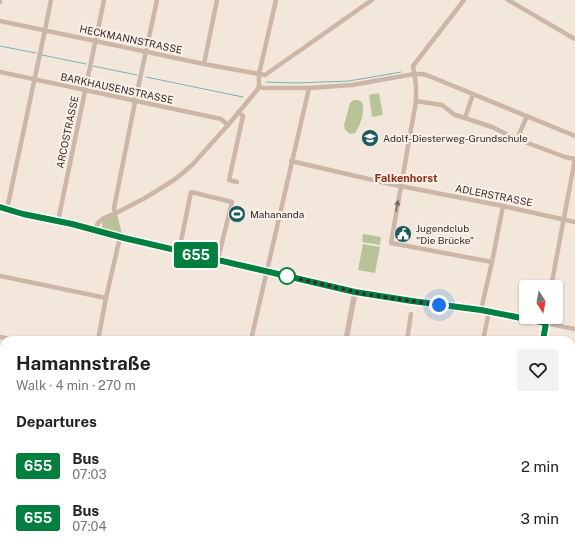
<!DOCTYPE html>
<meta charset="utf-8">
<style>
:root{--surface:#fff;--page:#f2f2f2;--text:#222;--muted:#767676}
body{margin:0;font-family:"Public Sans",sans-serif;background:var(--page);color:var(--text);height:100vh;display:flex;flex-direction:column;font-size:15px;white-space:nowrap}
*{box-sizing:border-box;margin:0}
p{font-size:13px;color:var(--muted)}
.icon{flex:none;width:22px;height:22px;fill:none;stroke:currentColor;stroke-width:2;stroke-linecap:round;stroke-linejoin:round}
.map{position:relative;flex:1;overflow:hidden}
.side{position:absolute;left:0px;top:336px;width:575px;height:216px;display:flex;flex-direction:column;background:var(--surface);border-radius:12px 12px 0 0;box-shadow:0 1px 3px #0004}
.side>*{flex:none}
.badge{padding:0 8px;border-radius:3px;font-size:14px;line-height:26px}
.needle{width:26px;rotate:169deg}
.fabs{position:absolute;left:519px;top:280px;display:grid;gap:8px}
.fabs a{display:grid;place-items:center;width:44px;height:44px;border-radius:4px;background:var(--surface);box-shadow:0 1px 3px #0004;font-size:20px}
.you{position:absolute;width:20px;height:20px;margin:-10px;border:3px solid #fff;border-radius:50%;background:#1a73e8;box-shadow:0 0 0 6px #1a73e833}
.map>.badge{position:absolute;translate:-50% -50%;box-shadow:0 0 0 2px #fff}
h2{padding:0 16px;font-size:15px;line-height:36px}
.round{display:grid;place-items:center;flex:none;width:42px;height:42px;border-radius:4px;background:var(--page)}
.summary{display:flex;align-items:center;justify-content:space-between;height:68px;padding:0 16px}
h1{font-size:19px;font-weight:700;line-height:30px}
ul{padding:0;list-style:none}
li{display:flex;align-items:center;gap:12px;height:52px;padding:0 16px}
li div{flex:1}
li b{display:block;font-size:15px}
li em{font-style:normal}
li .badge{min-width:44px;font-weight:700;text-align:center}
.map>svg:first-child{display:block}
</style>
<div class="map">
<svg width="575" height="552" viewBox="0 0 575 552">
<rect width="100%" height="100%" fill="#f3e7db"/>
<g fill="#b8c39a">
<path d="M379,93L383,115L372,117L369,95Z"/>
<path d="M354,100H358L362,102C365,111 361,125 355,133L350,134L345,130L344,125L350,103Z"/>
<path d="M117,214L122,234L102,228V225L103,221L107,218Z"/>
<path d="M363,234L381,237L380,245L362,242Z"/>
<path d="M363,244L380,247L375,273L358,270Z"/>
<path d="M571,482H575V552H299L302,548H571Z"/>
<path d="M183,548H291L288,552H189Z"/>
</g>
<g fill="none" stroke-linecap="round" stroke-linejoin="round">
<g stroke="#79b2b2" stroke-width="1">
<path d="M0,46L36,53"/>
<path d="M42,55L86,64"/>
<path d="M93,66L137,75"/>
<path d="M146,77L243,97"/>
<path d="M266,82L296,83L349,81L401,72"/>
<path d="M0,432L4,430"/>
<path d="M314,552L315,548"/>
<path d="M565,552L575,545"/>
</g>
<g stroke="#ccb6a7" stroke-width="4.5">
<path d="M464,0L413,66L416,85V101L391,243L492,262"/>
<path d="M508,0L575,39"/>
<path d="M0,2V0"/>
<path d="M0,21L204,64L265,75L372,0"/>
<path d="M204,64L217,0"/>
<path d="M0,72L221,119L228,125"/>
<path d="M259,87L264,88H309L352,85L414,74H423L429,76L575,136"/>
<path d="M416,101L442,105L455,115L465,118L492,127L517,139L565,157L575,159"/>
<path d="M465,118L473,94"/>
<path d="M517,139L527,116"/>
<path d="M291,161L390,184L503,206L575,222"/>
<path d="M237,182L229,180L243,116L238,112"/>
<path d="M7,209L45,30L51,0"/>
<path d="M115,213L114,208L135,102L157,0"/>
<path d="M58,221L104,0"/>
<path d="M95,230L98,223L104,218L118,212L145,198L174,180L184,172L193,164L228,125L258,89L259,85V74L276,0"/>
<path d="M179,251L191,192L232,202L218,259"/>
<path d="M0,276L106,298"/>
<path d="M551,287L575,159"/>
<path d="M355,292L412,301L481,310L575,329"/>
<path d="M481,310L492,262L503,206"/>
<path d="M0,337L16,340"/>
<path d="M98,340L106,298L120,237"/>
<path d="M251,340L309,88"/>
<path d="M407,340L411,314"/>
<path d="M483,340L489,312"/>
<path d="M542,340L546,323"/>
<path d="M0,406L4,407"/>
<path d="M574,463L575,459"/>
<path d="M0,489L4,491"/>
<path d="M0,507H4"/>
<path d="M0,517L4,524"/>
<path d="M17,548L19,552"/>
<path d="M83,548L85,552"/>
<path d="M174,548L180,552"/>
<path d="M146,552L148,548"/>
<path d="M295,552L298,548"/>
</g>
<g stroke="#ccb6a7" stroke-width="5.5">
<path d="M0,207L23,214L72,224L124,238L355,292L346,340"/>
<path d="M571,404H575"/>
</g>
<g stroke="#382c28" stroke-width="2.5">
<g id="rail">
<path d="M0,351L4,352"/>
<path d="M571,474L575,475"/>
</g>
</g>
<use href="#rail" stroke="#fbf1e8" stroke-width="1" stroke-dasharray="3" stroke-linecap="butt"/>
</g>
<defs><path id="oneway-solid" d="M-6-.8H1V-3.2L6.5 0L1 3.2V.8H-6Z"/></defs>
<use fill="#7b6a61" href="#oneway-solid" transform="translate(397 206) rotate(-79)"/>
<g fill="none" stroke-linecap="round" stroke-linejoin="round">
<g stroke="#fff" stroke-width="9">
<path id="line" d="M0,207L23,214L72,224L124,238L355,292L412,301L481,310L546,323L543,340"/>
</g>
<use href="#line" stroke="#007f3e" stroke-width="6"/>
<path stroke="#382c28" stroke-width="4" stroke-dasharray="0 7.2" d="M287,276L364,294L439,305"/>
</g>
<defs>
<g id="school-disc" transform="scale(0.9)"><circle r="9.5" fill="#1b5b5c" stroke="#fbf1e8"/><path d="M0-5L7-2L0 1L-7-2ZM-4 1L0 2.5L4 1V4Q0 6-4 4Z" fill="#fff"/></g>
<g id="stadium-disc" transform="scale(0.9)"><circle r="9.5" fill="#1b5b5c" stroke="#fbf1e8"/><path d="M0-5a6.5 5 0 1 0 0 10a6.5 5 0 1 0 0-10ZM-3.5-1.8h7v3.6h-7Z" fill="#fff"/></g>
<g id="civic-disc" transform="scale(0.9)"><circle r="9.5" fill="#1b5b5c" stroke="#fbf1e8"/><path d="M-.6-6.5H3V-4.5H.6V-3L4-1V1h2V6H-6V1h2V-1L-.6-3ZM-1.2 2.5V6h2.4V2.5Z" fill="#fff"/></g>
</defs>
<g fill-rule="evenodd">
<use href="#school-disc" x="370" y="138"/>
<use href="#stadium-disc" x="237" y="214"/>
<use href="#civic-disc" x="403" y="234"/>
</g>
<circle fill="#fff" stroke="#007f3e" stroke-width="2" cx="287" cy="276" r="8"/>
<g text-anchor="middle" stroke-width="4" stroke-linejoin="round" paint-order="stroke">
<g font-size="10" fill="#382c28" stroke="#fbf1e8">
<text transform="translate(131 39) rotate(12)" y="4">HECKMANNSTRASSE</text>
<text transform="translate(117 88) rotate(12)" y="4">BARKHAUSENSTRASSE</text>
<text transform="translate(67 132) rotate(-78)" y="4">ARCOSTRASSE</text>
<text transform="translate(494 195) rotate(11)" y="4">ADLERSTRASSE</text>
</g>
<g font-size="10" fill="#382c28" stroke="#fbf1e8" text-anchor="start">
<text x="383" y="142">Adolf-Diesterweg-Grundschule</text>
<text x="250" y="218">Mahananda</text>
<text x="416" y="232">Jugendclub<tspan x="416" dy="12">"Die Brücke"</tspan></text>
</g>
<g font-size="11" font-weight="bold" fill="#8c311c" stroke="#fbf1e8">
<text x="406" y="182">Falkenhorst</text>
</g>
</g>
</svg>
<div class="fabs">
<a><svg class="needle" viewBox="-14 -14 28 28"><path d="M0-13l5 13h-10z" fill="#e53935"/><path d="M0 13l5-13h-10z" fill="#767676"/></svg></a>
</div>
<div class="you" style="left:439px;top:305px"></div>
<b class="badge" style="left:196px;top:255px;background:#007f3e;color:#fff">655</b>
<section class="side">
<div class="summary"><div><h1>Hamannstraße</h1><p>Walk · 4 min · 270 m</p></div><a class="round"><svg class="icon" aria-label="heart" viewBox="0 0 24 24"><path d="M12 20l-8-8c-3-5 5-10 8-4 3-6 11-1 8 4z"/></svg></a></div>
<h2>Departures</h2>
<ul>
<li><span class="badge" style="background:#007f3e;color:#fff">655</span><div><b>Bus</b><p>07:03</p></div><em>2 min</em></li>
<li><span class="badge" style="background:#007f3e;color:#fff">655</span><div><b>Bus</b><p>07:04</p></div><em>3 min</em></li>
</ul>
</section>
</div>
